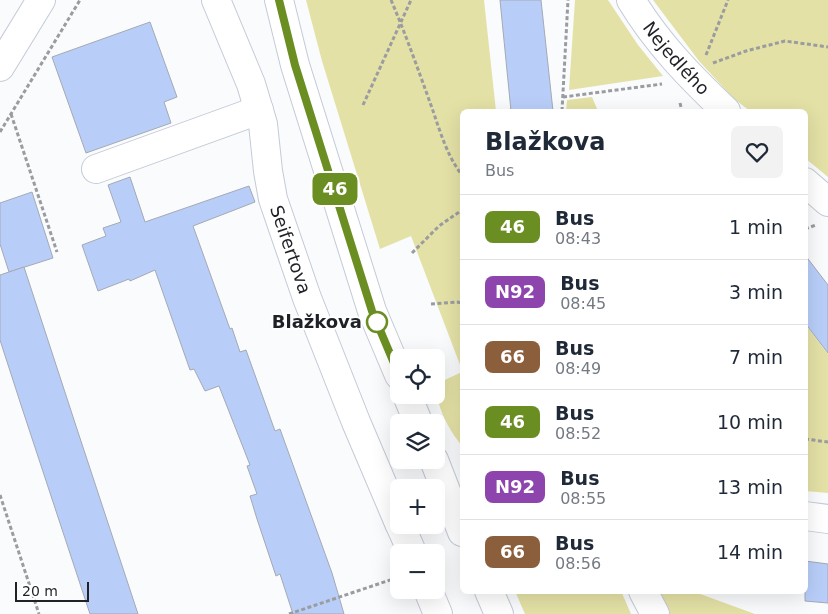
<!DOCTYPE html>
<meta charset="utf-8">
<style>
:root{--surface:#fff;--page:#f2f2f3;--text:#1f2937;--muted:#747a83;--line:#e0e1e3}
body{margin:0;font-family:"DejaVu Sans",sans-serif;background:var(--page);color:var(--text);height:100vh;display:flex;flex-direction:column;font-size:19px;white-space:nowrap}
*{box-sizing:border-box;margin:0}
p{font-size:16px;color:var(--muted)}
.icon{flex:none;width:28px;height:28px;fill:none;stroke:currentColor;stroke-width:2;stroke-linecap:round;stroke-linejoin:round}
.map{position:relative;flex:1;overflow:hidden}
.panel{position:absolute;left:460px;top:109px;width:348px;height:485px;display:flex;flex-direction:column;background:var(--surface);border-radius:8px;box-shadow:0 5px 20px #0002}
.panel>*{flex:none}
.badge{padding:0 10px;border-radius:8px;font-size:18px;line-height:32px}
.fabs{position:absolute;left:390px;top:349px;display:grid;gap:10px}
.fabs a{display:grid;place-items:center;width:55px;height:55px;border-radius:8px;background:var(--surface);box-shadow:0 5px 20px #0002;font-size:25px}
.scale{position:absolute;left:15px;bottom:12px;width:74px;box-sizing:border-box;padding-left:5px;border:2px solid #1f2126;border-top:0;font-size:14px;line-height:18px;white-space:nowrap;color:#1f2126;-webkit-text-stroke:4px #fff;paint-order:stroke}
.map>.badge{position:absolute;translate:-50% -50%;box-shadow:0 0 0 2px #fff}
.round{display:grid;place-items:center;flex:none;width:52px;height:52px;border-radius:8px;background:var(--page)}
.overview{display:flex;align-items:center;justify-content:space-between;height:85px;padding:0 25px}
h1{font-size:24px;font-weight:700;line-height:38px}
ul{padding:0;list-style:none}
li{display:flex;align-items:center;gap:15px;height:65px;padding:0 25px;border-top:1px solid var(--line)}
li div{flex:1}
li b{display:block;font-size:19px}
li em{font-style:normal}
li .badge{min-width:55px;font-weight:700;text-align:center}
.map>svg:first-child{display:block}
</style>
<div class="map">
<svg width="828" height="614" viewBox="0 0 828 614">
<rect width="100%" height="100%" fill="#f9fbfd"/>
<g fill="#e4e1a6">
<path d="M306,0H484L496,111H462V370L411,236L380,249L322,61Z"/>
<path d="M575,0H608L638,45L663,76L569,90Z"/>
<path d="M653,0H828V177L805,158V111H750L733,98L699,61Z"/>
<path d="M592,97L598,111H566L567,100Z"/>
<path d="M805,324L828,354V493L805,491Z"/>
<path d="M462,372V446C448,429 436,406 436,384Z"/>
<path d="M515,591H621L631,614H525Z"/>
<path d="M656,591H692L755,614H666Z"/>
</g>
<g fill="#b8cef9" stroke="#a4a9b4">
<path d="M500,0H541L553,111H511Z"/>
<path d="M150,22L177,97L164,102L171,123L86,153L52,57Z"/>
<path d="M130,177L145,222L249,186L255,202L193,226L230,329L232,328L240,352L246,350L275,431L280,429L332,573L344,614H293L280,574L276,576L257,519L250,496L257,494L247,466L250,465L219,386L205,391L194,369L190,370L155,270L130,281L129,279L98,291L82,245L106,236L103,228L121,222L108,185Z"/>
<path d="M32,192L53,258L9,272L0,244V203Z"/>
<path d="M805,255L828,285V353L805,323Z"/>
<path d="M24,267L76,426L138,614H90L22,408L0,340V275Z"/>
<path d="M805,561L828,564V603L805,601Z"/>
</g>
<g fill="none" stroke-linecap="round" stroke-linejoin="round">
<g stroke="#c4cad6" stroke-width="30">
<g id="minor">
<path id="s1" d="M216,0L251,84L263,124L268,171L273,199L307,298L356,422L399,523"/>
<path d="M279,0L295,65L372,311L399,375"/>
<path id="s2" d="M631,0C657,43 690,77 726,111"/>
<path d="M0,67L41,0"/>
<path d="M96,169L259,110"/>
<path d="M805,182L828,202"/>
<path d="M407,395L418,422"/>
<path d="M434,460L462,532"/>
<path d="M805,516L828,519"/>
<path d="M400,525L412,552"/>
<path d="M428,590L438,614"/>
<path d="M489,591L499,614"/>
<path d="M643,591L655,614"/>
</g>
</g>
<g stroke="#9a9c9f" stroke-width="3" stroke-dasharray="4 2.5" stroke-linecap="butt">
<path d="M391,0C406,35 419,72 432,108C440,131 447,156 462,175"/>
<path d="M706,55L728,0"/>
<path d="M713,63L746,51L785,41L828,47"/>
<path d="M563,97L662,84"/>
<path d="M680,103L682,111"/>
<path d="M363,105L411,0"/>
<path d="M562,111L568,0"/>
<path d="M11,114L57,252"/>
<path d="M0,132L80,0"/>
<path d="M805,229L816,225"/>
<path d="M412,253L439,226L462,210"/>
<path d="M431,304L457,302L462,303"/>
<path d="M805,439L828,442"/>
<path d="M0,495L39,614"/>
<path d="M289,614L399,577"/>
</g>
<use href="#minor" stroke="#fff" stroke-width="28"/>
</g>
<g fill="none" stroke-linecap="round" stroke-linejoin="round">
<g stroke="#fff" stroke-width="11">
<path id="line" d="M279,0L295,65L372,311L399,375"/>
</g>
<use href="#line" stroke="#6b8e23" stroke-width="8"/>
</g>
<circle fill="#fff" stroke="#6b8e23" stroke-width="2.5" cx="377" cy="322" r="10"/>
<g text-anchor="middle" stroke-width="4" stroke-linejoin="round" paint-order="stroke">
<g font-size="18" fill="#1f2126" stroke="#fff">
<text dy="6" stroke="none"><textPath href="#s2" startOffset="74">Nejedlého</textPath></text>
<text dy="6" stroke="none"><textPath href="#s1" startOffset="262">Seifertova</textPath></text>
</g>
<g font-size="18" font-weight="bold" fill="#1f2126" stroke="#fff" text-anchor="end">
<text x="362" y="328">Blažkova</text>
</g>
</g>
</svg>
<div class="fabs">
<a><svg class="icon" aria-label="locate" viewBox="0 0 24 24"><circle cx="12" cy="12" r="6"/><path d="M12 2v4M12 18v4M2 12h4M18 12h4"/></svg></a>
<a><svg class="icon" aria-label="layers" viewBox="0 0 24 24"><path d="M12 4l9 5-9 5-9-5zM3 14l9 5 9-5"/></svg></a>
<a>+</a>
<a>−</a>
</div>
<div class="scale">20 m</div>
<b class="badge" style="left:335px;top:189px;background:#6b8e23;color:#fff">46</b>
<section class="panel">
<div class="overview"><div><h1>Blažkova</h1><p>Bus</p></div><a class="round"><svg class="icon" aria-label="heart" viewBox="0 0 24 24"><path d="M12 20l-8-8c-3-5 5-10 8-4 3-6 11-1 8 4z"/></svg></a></div>
<ul>
<li><span class="badge" style="background:#6b8e23;color:#fff">46</span><div><b>Bus</b><p>08:43</p></div><em>1 min</em></li>
<li><span class="badge" style="background:#8e44ad;color:#fff">N92</span><div><b>Bus</b><p>08:45</p></div><em>3 min</em></li>
<li><span class="badge" style="background:#8b5e3c;color:#fff">66</span><div><b>Bus</b><p>08:49</p></div><em>7 min</em></li>
<li><span class="badge" style="background:#6b8e23;color:#fff">46</span><div><b>Bus</b><p>08:52</p></div><em>10 min</em></li>
<li><span class="badge" style="background:#8e44ad;color:#fff">N92</span><div><b>Bus</b><p>08:55</p></div><em>13 min</em></li>
<li><span class="badge" style="background:#8b5e3c;color:#fff">66</span><div><b>Bus</b><p>08:56</p></div><em>14 min</em></li>
</ul>
</section>
</div>
